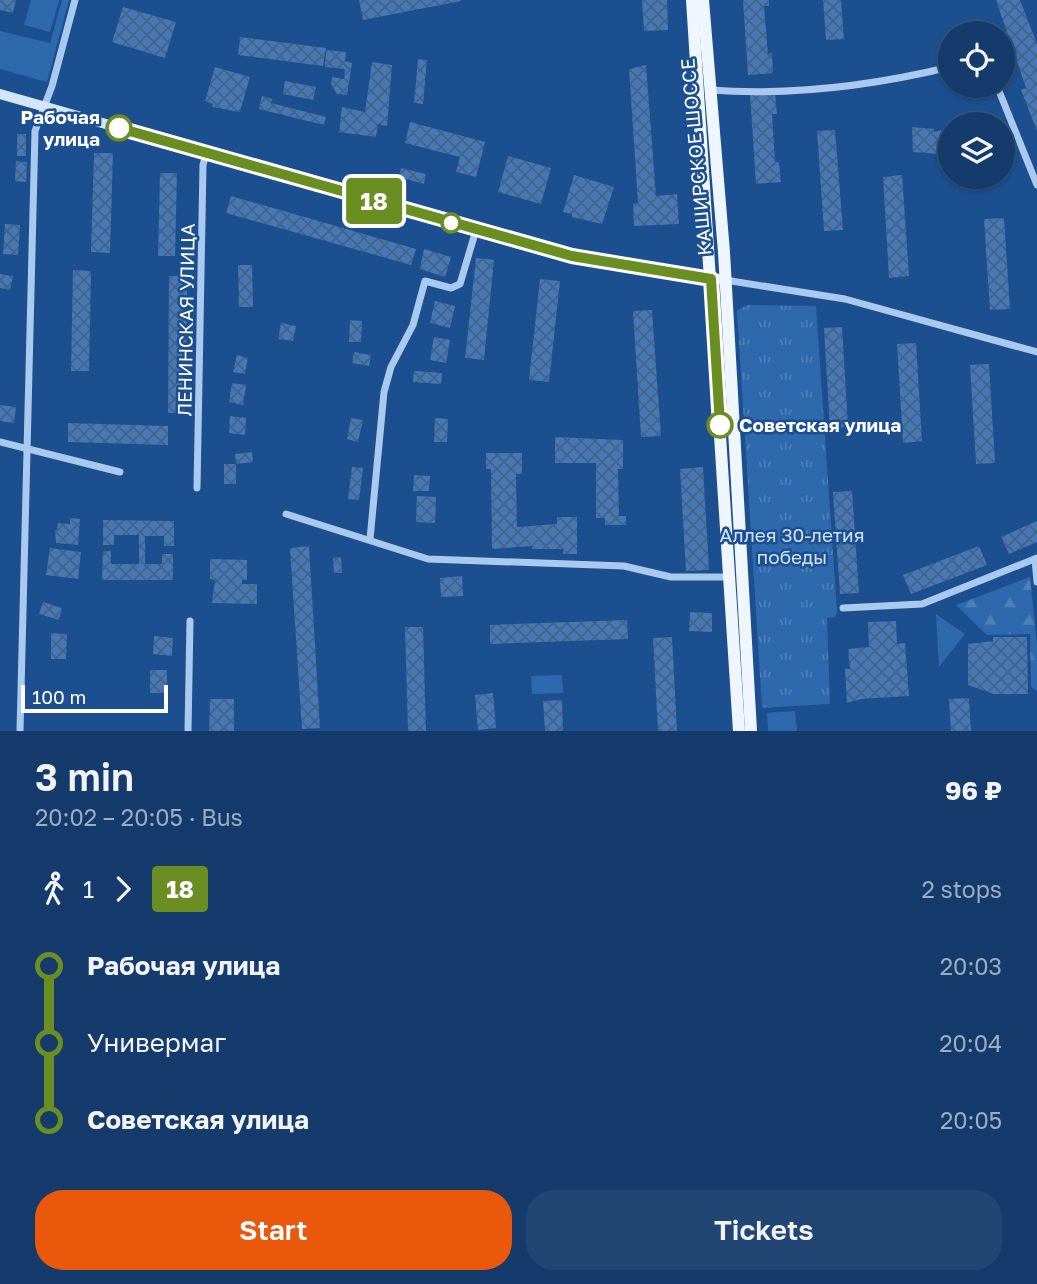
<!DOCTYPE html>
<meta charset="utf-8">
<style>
:root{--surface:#143b6b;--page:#214673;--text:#f1f3f6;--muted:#9dadc1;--line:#33557e;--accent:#ea580c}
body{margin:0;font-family:"Golos Text",sans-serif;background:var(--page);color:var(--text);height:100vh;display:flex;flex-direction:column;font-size:26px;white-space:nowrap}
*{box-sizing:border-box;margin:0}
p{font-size:23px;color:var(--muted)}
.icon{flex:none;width:38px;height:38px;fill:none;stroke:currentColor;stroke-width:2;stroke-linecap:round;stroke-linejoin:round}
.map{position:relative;height:731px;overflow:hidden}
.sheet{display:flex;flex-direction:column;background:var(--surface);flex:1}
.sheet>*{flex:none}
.badge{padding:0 14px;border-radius:5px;font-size:24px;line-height:46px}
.buttons{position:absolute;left:938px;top:21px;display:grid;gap:14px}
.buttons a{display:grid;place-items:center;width:77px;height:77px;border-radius:50%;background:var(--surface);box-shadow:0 2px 5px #0004,0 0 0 2px var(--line);font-size:35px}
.scale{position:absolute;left:21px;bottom:18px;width:147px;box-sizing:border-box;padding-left:7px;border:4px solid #fff;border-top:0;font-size:19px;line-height:24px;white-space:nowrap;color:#fff;-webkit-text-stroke:5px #1b4f8f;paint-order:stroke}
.map>.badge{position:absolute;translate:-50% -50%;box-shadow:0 0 0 4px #fff}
.legs{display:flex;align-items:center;gap:10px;height:77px;padding:0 35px;font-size:23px}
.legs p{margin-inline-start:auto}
.head{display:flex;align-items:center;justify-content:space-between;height:119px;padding:0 35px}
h1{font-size:38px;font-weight:600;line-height:52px}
.button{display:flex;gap:14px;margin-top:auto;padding:14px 35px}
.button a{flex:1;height:80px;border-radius:28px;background:var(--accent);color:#fff;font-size:28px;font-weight:600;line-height:80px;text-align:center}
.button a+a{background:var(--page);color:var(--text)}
ul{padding:0 35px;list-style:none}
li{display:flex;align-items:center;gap:24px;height:77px;font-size:26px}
li i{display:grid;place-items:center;width:10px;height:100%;margin:0 9px;background:currentColor}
li i::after{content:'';width:18px;height:18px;margin:-9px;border:5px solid;border-radius:50%;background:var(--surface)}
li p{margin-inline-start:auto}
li:first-child i{background:linear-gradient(#0000 50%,currentColor 0)}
li:last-child i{background:linear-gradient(currentColor 50%,#0000 0)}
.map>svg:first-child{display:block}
</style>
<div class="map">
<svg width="1037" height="731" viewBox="0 0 1037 731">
<defs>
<pattern id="forest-firs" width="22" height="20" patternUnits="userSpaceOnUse" patternTransform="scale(1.75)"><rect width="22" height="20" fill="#2e69ad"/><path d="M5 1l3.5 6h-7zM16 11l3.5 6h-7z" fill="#4d80b9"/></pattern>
<pattern id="park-tufts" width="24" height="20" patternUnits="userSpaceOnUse" patternTransform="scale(1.75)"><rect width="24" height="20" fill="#2e69ad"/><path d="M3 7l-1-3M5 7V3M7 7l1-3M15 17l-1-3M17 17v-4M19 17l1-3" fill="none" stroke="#4d80b9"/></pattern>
<pattern id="building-cross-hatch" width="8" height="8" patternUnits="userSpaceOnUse" patternTransform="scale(1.75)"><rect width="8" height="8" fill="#4478b7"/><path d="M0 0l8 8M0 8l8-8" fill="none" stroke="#486282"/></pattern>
</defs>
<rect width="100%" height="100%" fill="#1b4f8f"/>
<g fill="#2e69ad">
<path d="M31,0H59L50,32L24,25Z"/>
<path d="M62,0H69L47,82L0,69V31L50,43Z"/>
<path d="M936,614L965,634L939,667Z"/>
<path d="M562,675L563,693L532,694L531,676Z"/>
<path d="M795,711L797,731H768L767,713Z"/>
</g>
<path fill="url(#forest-firs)" d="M1030,577L1037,645V691L1031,687L1030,634L987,635L956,605Z"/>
<path fill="url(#park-tufts)" d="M747,305L816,306L837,612L835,617L827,618L830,704L762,708L737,311Z"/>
<g fill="url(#building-cross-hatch)">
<path d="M0,0H16L13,13L0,10Z"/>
<path d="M359,0H461V1L363,20Z"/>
<path d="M642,0H667L668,30L644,31Z"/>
<path d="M743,0H769V6H764L768,54L772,53L773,73L748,75Z"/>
<path d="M823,0H841L844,39L826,40Z"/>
<path d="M996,0H1020L1037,44V131L1021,90L1026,88Z"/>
<path d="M123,7L176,22L165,58L112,42Z"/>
<path d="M240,37L326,48L323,66L238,55Z"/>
<path d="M326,50L346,52L345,61L352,63L347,95L337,94L331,84L332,77L344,79L345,69L325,67Z"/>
<path d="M418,59L427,60L423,104L414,103Z"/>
<path d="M372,62L392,65L387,126L378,124L376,137L339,132L342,107L365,112Z"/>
<path d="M646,65L656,196L677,194L679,224L634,226L633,204L638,203L629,69Z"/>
<path d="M215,67L250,77L240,112L212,107L213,104L205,101Z"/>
<path d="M285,81L316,87L313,100L283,94Z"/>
<path d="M775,94L777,114H772L775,162H779L781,182L756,184L750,95Z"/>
<path d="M262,96L272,99L271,103L326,117L324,125L259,109Z"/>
<path d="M410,122L485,142L476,177L456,172L460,157L405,143Z"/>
<path d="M912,127L934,129V132L950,128V148L941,154L913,152Z"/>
<path d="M835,130L843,230L824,231L817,131Z"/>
<rect x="17" y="134" width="9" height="22"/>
<path d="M94,153H113L110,253L91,252Z"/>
<path d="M508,156L551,168L541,204L498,192Z"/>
<path d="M16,161L27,162L26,182L15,181Z"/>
<path d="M401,168L426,174L424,184L399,177Z"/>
<path d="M160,173H177L175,256H158Z"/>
<path d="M574,175L614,187L602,224L572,217V214L563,212Z"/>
<path d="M902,175L909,276L889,278L883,177Z"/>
<path d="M231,196L416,249L411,265L226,213Z"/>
<path d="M1004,218L1010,309L990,310L984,219Z"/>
<path d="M5,224L20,225L18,255L3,254Z"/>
<path d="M424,249L451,257L445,277L420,269Z"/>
<path d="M476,258L494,260L484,360L465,358Z"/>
<path d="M238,265H252L253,307H239Z"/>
<path d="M73,270L91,271L89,371H71Z"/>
<path d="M0,274L13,276L10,290L0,288Z"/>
<path d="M169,276H187L186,413H168Z"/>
<path d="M540,279L560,281L549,382L529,380Z"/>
<path d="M435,301L455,306L450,328L430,323Z"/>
<path d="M652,310L661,436L641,437L633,311Z"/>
<path d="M350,320L362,321L361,342H349Z"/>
<path d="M281,323L296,326L293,341L278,339Z"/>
<path d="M842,327L848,427L830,428L824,328Z"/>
<path d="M434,337L450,340L446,363L430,360Z"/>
<path d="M916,343L922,441L903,443L897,344Z"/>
<path d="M354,352L371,355L369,366L352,363Z"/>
<path d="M237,355L248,358L245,374L233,372Z"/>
<path d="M989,364L995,463L976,464L970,365Z"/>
<path d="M414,371L442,373L441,384L413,382Z"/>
<path d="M232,383L246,385L243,405L229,402Z"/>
<path d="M0,405L16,407L14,423L0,421Z"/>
<path d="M230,416L246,418L245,435L229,433Z"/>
<path d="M351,418L363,420L358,442L347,439Z"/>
<path d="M435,418L448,419L447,442H434Z"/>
<path d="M68,423L168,426V445L68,442Z"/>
<path d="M555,437L623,440V469H618L619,516H626V525H605V518H596V463H555Z"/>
<path d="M252,452L253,462L236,464L235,454Z"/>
<path d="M486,453H522V474H516L517,527L557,524V517H577V554H563V549H532V546L492,549L491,469H486Z"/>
<rect x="224" y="464" width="12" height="20"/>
<path d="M352,467L363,468L359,500L348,499Z"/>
<path d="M703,467L709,570L686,571L680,469Z"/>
<path d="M414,475L430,476L429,491H413Z"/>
<path d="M852,491L859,593L840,594L833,492Z"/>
<path d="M417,496L436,497L435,523L416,522Z"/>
<path d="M70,518L80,519L78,545L56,543L55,530H57L58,523L70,524Z"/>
<path d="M103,520L174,521V546H164V536H145V564H162V554H173V580H102L103,551H111V564H139V535H114V545H103Z"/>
<path d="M1037,521V542L1009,554L1001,537Z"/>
<path d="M309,546L320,728L302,729L290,548Z"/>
<path d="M979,546L987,565L911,594L903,575Z"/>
<path d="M50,548L81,552L78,579L46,575Z"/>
<path d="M341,557L342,573H334L333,558Z"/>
<path d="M210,559L247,560V580H242V584H257V604L212,603L215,580L210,579Z"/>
<path d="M462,576L463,596L441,597L440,578Z"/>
<path d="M43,602L62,608L59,620L39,614Z"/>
<path d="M690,612L712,613V632L689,631Z"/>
<path d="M627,620L628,639L490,644V625Z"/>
<path d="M896,621L897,644L905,643L909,696L861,699L847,703L845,669H850L848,649L869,647L868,622Z"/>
<path d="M405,627H423L426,731H408Z"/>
<path d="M51,633L67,634L66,659H51Z"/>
<path d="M154,636L173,638L172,656L153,654Z"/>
<path d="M672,637L677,731H658L653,638Z"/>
<path d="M993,637H1027L1028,694H994L968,685V644L993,641Z"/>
<rect x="150" y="670" width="17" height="23"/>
<path d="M493,693L496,728L478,730L475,695Z"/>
<path d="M969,698L971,731H951L949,699Z"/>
<path d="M210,699H234V731H209Z"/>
<path d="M562,700L563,731H545L543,701Z"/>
</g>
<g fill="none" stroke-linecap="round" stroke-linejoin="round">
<g stroke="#a9c9ee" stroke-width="7">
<path d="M997,86L1037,185"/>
<path d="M710,90C791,96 871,86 950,67"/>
<path d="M725,280L845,299L1037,352"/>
<path d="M0,442L120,472"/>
<path d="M197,488L203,165L206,154"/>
<path d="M286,514L428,559L624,566L671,577H731"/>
<path d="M370,539L384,392L391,367L413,325L425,281L451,288L460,284L476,230"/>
<path d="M1035,559L1037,582"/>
<path d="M843,608L922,604L1037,558"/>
<path d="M20,731L35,131L52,86L75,0"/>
<path d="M188,731L190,621"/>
</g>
<path stroke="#d6e6fa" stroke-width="10" d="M0,94L572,256L725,280"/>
<g stroke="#f0f6ff" stroke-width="12">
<path d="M692,0L739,731"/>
<path d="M703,0L724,252L751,731"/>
</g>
</g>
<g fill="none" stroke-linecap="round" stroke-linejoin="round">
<g stroke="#fff" stroke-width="16">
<path id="line-1" d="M119,128L572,256L711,279L720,425"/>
</g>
<use href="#line-1" stroke="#6b8e23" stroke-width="10"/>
</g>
<g fill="#fff" stroke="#6b8e23" stroke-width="3.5">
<circle cx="119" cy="128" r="12"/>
<circle cx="451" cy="223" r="9"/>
<circle cx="720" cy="425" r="12"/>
</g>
<g text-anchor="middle" stroke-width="5" stroke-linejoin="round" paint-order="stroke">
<g font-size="19" font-weight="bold" fill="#fff" stroke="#1b4f8f" text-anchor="end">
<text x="100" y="124">Рабочая<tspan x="100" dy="22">улица</tspan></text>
<text x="739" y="432" text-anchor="start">Советская улица</text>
</g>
<g font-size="19" fill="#fff" stroke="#1b4f8f">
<text transform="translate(696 157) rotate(-95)" y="7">КАШИРСКОЕ ШОССЕ</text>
<text transform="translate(186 320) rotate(-89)" y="7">ЛЕНИНСКАЯ УЛИЦА</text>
</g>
<g font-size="19" fill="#cfe3fa" stroke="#1b4f8f">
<text x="792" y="542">Аллея 30-летия<tspan x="792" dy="22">победы</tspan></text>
</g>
</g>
</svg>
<div class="buttons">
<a><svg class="icon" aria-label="locate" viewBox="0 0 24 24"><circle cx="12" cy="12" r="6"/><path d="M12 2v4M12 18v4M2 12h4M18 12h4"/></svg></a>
<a><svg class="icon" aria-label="layers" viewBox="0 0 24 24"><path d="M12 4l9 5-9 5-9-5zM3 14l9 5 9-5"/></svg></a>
</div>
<div class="scale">100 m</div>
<b class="badge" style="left:374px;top:201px;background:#6b8e23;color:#fff">18</b>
</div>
<section class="sheet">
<div class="head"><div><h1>3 min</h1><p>20:02 – 20:05 · Bus</p></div><b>96 ₽</b></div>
<div class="legs"><svg class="icon" aria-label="walk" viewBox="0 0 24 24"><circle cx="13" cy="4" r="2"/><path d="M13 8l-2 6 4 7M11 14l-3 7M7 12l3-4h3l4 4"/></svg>1<svg class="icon" aria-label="forward" viewBox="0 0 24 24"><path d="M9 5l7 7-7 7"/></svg><b class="badge" style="background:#6b8e23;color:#fff">18</b><p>2 stops</p></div>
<ul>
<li><i style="color:#6b8e23"></i><b>Рабочая улица</b><p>20:03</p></li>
<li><i style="color:#6b8e23"></i><span>Универмаг</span><p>20:04</p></li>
<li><i style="color:#6b8e23"></i><b>Советская улица</b><p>20:05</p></li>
</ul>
<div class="button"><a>Start</a><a>Tickets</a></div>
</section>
